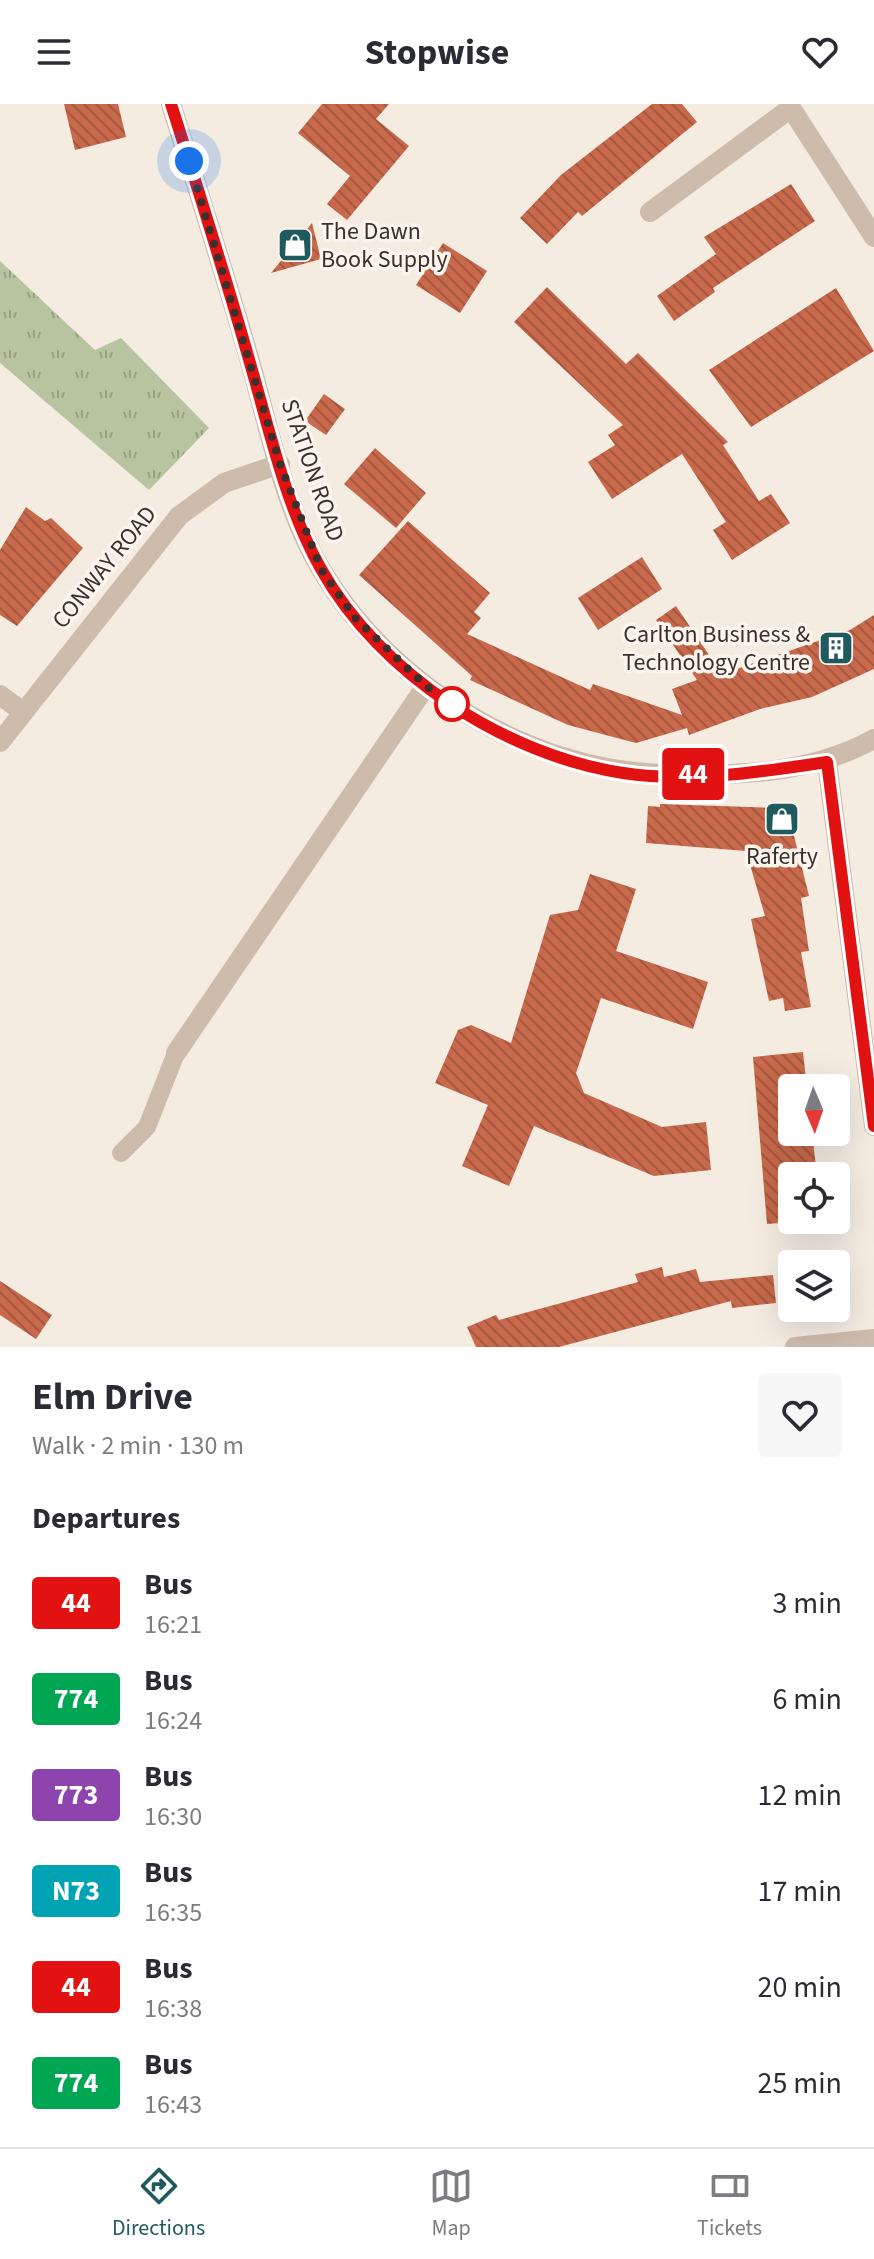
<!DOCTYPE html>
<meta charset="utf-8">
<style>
:root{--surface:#fff;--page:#f7f7f7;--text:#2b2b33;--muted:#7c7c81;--line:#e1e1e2;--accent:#1f5a5e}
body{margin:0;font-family:"Source Sans 3",sans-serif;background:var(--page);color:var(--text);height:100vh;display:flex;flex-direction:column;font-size:30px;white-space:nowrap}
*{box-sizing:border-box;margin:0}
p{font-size:26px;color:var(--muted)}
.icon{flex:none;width:44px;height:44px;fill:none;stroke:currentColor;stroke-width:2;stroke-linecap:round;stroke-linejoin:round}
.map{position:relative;height:1243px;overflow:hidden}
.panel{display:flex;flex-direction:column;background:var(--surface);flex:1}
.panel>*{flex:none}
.badge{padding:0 16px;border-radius:6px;font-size:28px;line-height:52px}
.needle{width:52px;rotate:178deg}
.buttons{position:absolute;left:778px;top:970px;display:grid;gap:16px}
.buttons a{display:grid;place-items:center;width:72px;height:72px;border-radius:8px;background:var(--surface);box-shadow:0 8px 32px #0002;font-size:40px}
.you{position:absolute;width:40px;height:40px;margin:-20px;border:6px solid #fff;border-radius:50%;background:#1a73e8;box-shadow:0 0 0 12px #1a73e833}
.map>.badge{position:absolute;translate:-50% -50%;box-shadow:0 0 0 4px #fff}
h2{padding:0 32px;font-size:30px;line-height:72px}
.round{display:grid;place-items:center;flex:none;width:84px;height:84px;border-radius:8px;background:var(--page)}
.head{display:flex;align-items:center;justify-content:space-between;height:136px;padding:0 32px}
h1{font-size:38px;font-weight:700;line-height:60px}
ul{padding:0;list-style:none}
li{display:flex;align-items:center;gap:24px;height:96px;padding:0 32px}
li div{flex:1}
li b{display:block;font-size:30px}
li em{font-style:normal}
li .badge{min-width:88px;font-weight:700;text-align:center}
header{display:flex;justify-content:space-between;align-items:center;height:104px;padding:0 32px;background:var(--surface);font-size:36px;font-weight:700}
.menu{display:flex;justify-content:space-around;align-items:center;height:112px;border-top:2px solid var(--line);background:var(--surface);font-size:22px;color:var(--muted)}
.menu a{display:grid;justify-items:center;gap:4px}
.menu .on{color:var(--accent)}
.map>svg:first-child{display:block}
</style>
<header><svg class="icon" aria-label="menu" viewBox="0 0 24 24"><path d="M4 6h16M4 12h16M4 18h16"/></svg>Stopwise<svg class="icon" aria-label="heart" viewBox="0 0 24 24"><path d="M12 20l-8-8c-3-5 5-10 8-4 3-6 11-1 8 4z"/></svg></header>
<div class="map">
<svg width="874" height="1243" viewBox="0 0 874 1243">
<defs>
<pattern id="grass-tufts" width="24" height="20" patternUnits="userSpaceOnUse" patternTransform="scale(2)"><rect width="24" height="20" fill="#b8c4a0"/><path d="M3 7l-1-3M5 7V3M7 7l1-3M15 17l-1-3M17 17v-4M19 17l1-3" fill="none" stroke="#97a083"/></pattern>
<pattern id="building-back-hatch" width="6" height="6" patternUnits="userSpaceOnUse" patternTransform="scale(2)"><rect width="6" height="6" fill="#c8694b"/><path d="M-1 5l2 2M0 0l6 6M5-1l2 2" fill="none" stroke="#a4573f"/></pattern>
</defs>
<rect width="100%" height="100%" fill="#f4ebe1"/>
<path fill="url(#grass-tufts)" d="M0,157L95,246L121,234L209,324L149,386L0,259Z"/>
<g fill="url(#building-back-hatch)">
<path d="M64,0H118L126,33L75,46Z"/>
<path d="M322,0H389L376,15L409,42L347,116L327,100L350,72L298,29Z"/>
<path d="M652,0H682L697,18L582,112L578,108L547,140L520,114L561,71Z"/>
<path d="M791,80L815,117L713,184L715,188L674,217L657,192L716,150L704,133Z"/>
<path d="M312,119L321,155L271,169Z"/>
<path d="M443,139L487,167L460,209L416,181Z"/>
<path d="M547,183L626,260L638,249L728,338L723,341L759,397L771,390L790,419L732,456L713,426L726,418L682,350L612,395L588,358L615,341L608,331L623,321L514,218Z"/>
<path d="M836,184L874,247L751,323L709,266Z"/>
<path d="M324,290L345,305L326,331L305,317Z"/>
<path d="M375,344L426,389L396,424L344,380Z"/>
<path d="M26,403L45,417L51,414L83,444L17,522L0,511V446Z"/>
<path d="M408,417L490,489L474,508L481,514L467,530L590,586L593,580L682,611L672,585L697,576L656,516L676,502L722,570L850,526L874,511V565L812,593L760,605L689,631L687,624L636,639L568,621L470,576L472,572L359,471Z"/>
<path d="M642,453L662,485L598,526L578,494Z"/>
<path d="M660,700L776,704L790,716L809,792L801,794L809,847L801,848L811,903L785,907L783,894L769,897L751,815L765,812L746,747L646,739L648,702L660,703Z"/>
<path d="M590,770L636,785L616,847L708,878L693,925L601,894L576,969L584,989L662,1023L706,1018L711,1066L654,1072L534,1022L509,1082L462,1062L488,1001L435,979L458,926L471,921L511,939L550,811L578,806Z"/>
<path d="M803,948L807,984H792V1028H812L817,1072H792V1116H818L767,1120L753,953Z"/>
<path d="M662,1163L664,1173L696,1165L700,1178L773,1171L776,1199L732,1204L731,1197L559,1243H476L467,1223L496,1211L499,1216L638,1178L635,1170Z"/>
<path d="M0,1177L52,1211L36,1235L0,1211Z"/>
</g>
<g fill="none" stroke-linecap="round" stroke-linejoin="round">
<path stroke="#cdbbac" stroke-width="18" d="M121,1049L147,1023L176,949"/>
<g stroke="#cdbbac" stroke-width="20">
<path d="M650,108L791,4L874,133"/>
<path d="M0,591L23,608"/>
<path d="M176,949L426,582"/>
<path d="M795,1243L874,1235"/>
</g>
<g stroke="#cdbbac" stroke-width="20">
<path d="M171,0C198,87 226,173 251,261C270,328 285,406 322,467C391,582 528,666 662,670C734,672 809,671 874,635"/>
<path d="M0,638L179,412L224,379L280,360"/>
<path d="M827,658L874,1022"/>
</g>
</g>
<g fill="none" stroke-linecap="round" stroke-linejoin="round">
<g stroke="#fff" stroke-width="18">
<path id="line" d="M171,0C199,88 227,177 252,266C271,332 287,405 321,465C380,570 505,651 623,669C689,679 762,668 827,658L874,1022"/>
</g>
<use href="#line" stroke="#e21212" stroke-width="12"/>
<path stroke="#3b302b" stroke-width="8" stroke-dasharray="0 14.4" d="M189,57L280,360L321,465L355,514L426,582L457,604L452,600"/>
</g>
<defs>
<g id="shop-square" transform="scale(1.8)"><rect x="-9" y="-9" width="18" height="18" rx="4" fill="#1f5a5e" stroke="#fbf5ee"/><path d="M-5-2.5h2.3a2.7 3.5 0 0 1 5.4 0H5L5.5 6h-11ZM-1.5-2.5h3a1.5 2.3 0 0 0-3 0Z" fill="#fff"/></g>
<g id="building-square" transform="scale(1.8)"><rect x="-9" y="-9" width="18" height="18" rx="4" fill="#1f5a5e" stroke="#fbf5ee"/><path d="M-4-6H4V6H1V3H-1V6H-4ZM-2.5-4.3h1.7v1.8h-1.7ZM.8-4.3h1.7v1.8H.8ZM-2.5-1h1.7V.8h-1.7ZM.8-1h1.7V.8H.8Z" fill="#fff"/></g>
</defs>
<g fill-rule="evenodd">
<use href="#shop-square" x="295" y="141"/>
<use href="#building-square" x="836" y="544"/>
<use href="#shop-square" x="782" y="715"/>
</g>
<circle fill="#fff" stroke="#e21212" stroke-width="4" cx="452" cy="600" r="16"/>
<g text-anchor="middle" stroke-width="7" stroke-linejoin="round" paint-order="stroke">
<g font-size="24" fill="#3b302b" stroke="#fbf5ee" text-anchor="start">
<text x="321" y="135">The Dawn<tspan x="321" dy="28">Book Supply</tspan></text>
<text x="810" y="538" text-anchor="end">Carlton Business &amp;<tspan x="810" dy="28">Technology Centre</tspan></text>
<text x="782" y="760" text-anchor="middle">Raferty</text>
</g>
<g font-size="24" fill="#3b302b" stroke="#fbf5ee">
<text transform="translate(313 366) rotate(71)" y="8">STATION ROAD</text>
<text transform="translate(104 463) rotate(-51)" y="8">CONWAY ROAD</text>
</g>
</g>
</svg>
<div class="buttons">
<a><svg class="needle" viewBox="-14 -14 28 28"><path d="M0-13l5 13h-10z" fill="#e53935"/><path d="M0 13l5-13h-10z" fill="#7c7c81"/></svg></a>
<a><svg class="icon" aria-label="locate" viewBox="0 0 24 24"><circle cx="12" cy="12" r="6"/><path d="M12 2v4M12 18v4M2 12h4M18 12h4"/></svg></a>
<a><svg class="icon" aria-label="layers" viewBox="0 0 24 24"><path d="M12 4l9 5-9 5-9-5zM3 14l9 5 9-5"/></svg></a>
</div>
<div class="you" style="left:189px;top:57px"></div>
<b class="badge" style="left:693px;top:670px;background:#e21212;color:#fff">44</b>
</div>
<section class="panel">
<div class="head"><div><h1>Elm Drive</h1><p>Walk · 2 min · 130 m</p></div><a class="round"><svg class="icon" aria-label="heart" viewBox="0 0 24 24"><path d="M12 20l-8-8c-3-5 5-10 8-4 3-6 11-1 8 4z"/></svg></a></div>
<h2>Departures</h2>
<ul>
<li><span class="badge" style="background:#e21212;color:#fff">44</span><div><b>Bus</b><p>16:21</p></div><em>3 min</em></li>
<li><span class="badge" style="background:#00a651;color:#fff">774</span><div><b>Bus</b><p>16:24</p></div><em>6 min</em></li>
<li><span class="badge" style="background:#8e44ad;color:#fff">773</span><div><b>Bus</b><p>16:30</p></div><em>12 min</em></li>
<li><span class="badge" style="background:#00a3b4;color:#fff">N73</span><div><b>Bus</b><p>16:35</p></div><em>17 min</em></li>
<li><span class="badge" style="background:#e21212;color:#fff">44</span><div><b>Bus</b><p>16:38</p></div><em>20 min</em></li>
<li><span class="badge" style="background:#00a651;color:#fff">774</span><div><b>Bus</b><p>16:43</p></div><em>25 min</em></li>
</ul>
</section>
<nav class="menu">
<a class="on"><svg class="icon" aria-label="directions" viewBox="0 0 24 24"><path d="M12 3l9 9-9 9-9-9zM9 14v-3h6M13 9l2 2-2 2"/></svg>Directions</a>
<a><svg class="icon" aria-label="map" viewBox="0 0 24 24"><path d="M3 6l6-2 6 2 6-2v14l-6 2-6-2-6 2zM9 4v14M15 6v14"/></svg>Map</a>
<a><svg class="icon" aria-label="tickets" viewBox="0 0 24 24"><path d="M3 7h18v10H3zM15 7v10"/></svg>Tickets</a>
</nav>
